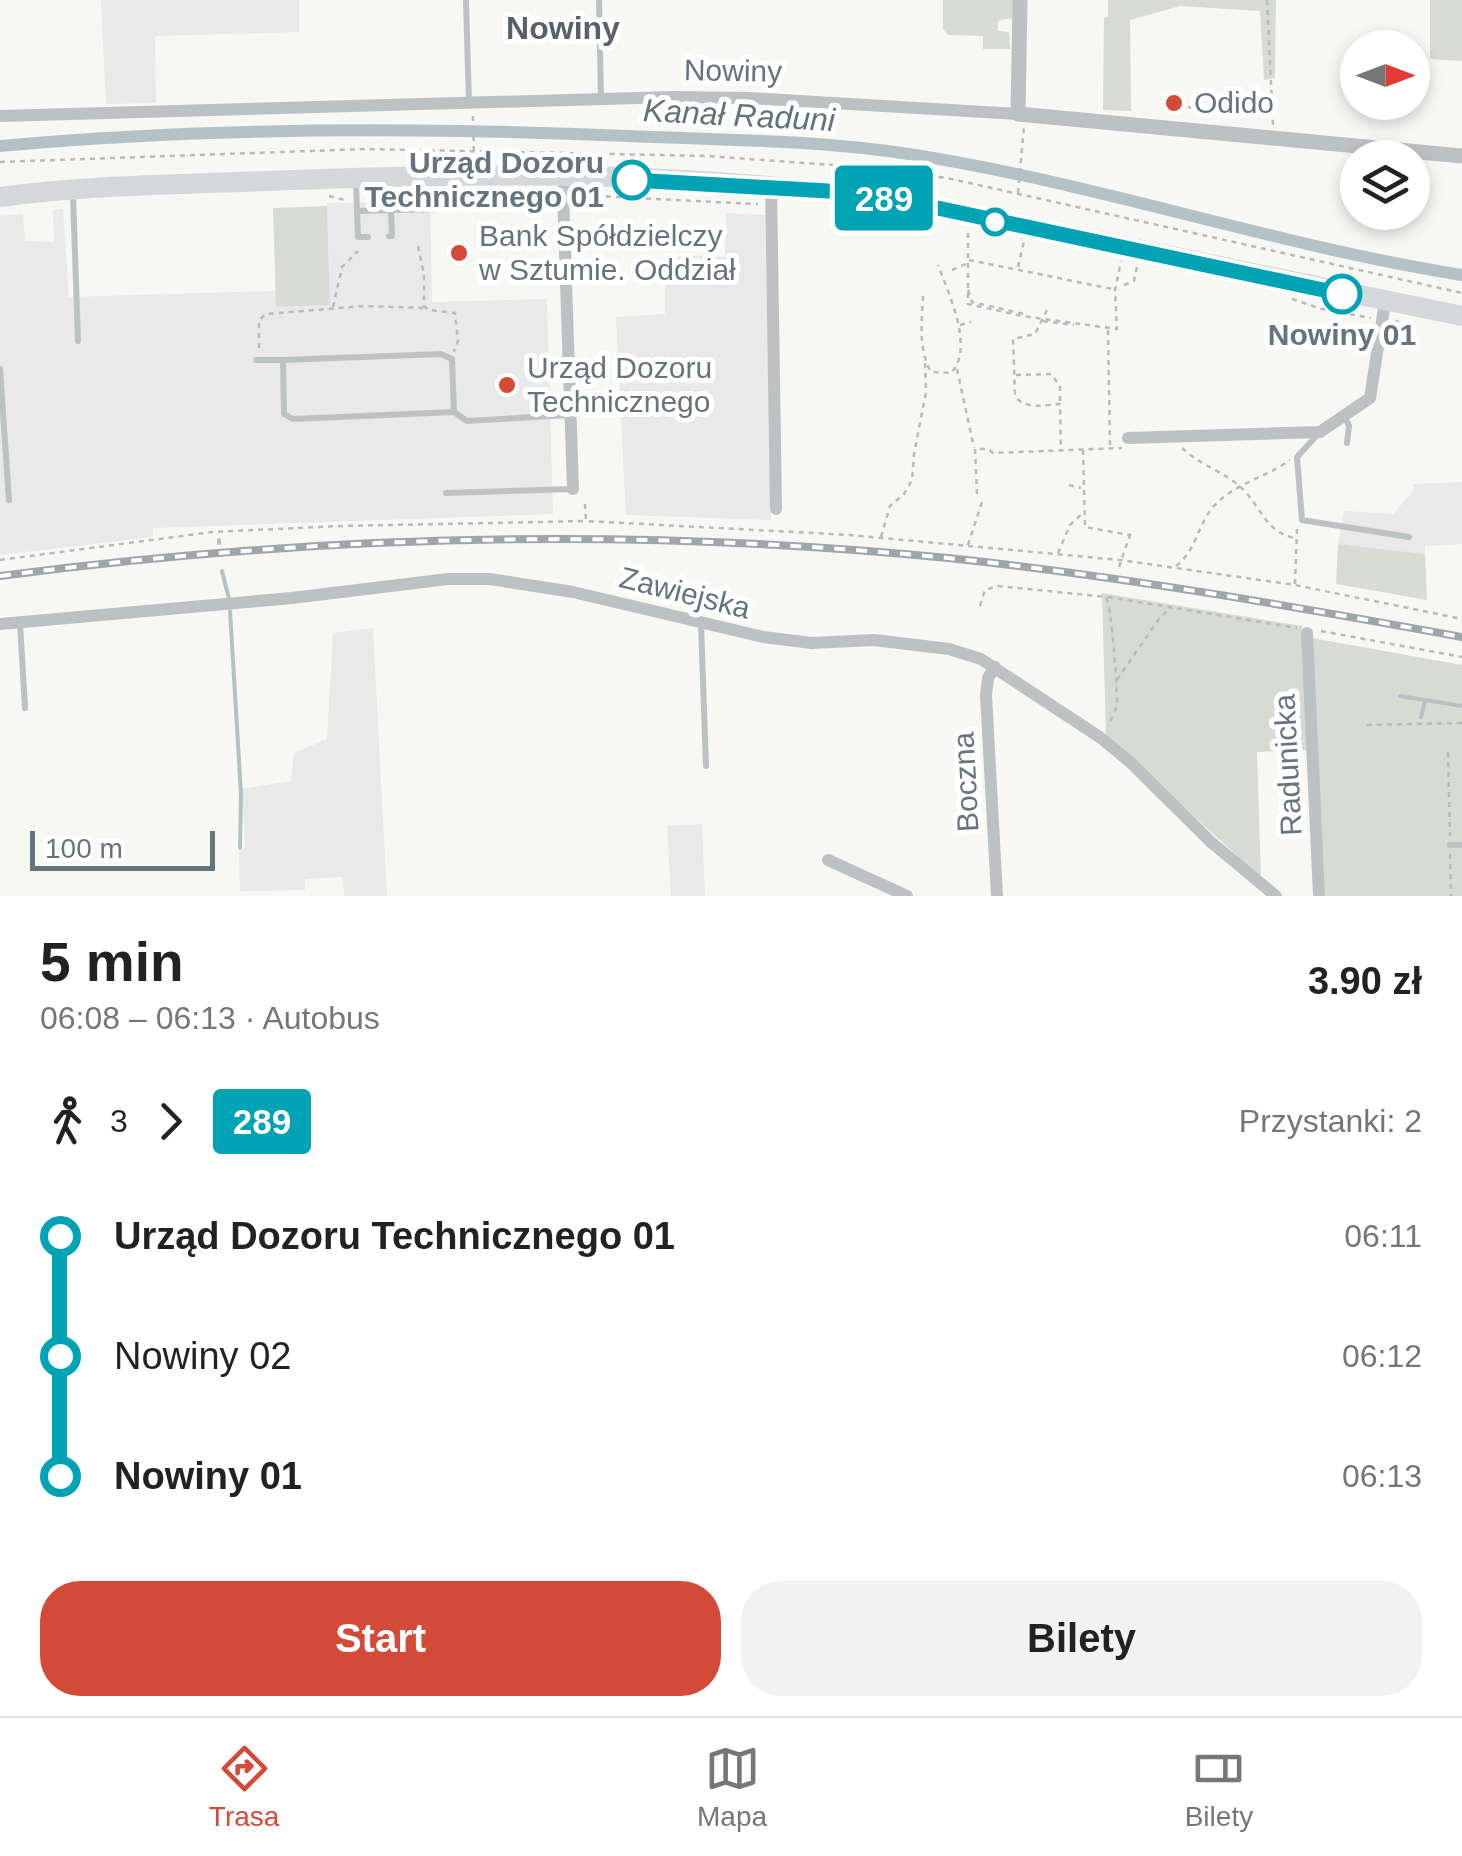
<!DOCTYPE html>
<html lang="pl">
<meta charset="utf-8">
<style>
:root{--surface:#fff;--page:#f2f2f2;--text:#222;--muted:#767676;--line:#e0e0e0;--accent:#d44a38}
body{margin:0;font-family:Arial,sans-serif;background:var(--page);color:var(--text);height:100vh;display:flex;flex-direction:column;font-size:38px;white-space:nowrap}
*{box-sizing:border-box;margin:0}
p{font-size:32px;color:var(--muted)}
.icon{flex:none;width:55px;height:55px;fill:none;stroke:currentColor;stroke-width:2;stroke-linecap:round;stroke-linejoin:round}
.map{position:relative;height:896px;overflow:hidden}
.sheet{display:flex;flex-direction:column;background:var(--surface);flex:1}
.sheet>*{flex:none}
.badge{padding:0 20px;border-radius:8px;font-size:35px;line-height:65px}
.needle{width:65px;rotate:90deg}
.controls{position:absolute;left:1340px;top:30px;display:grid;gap:20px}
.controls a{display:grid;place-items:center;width:90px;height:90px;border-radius:50%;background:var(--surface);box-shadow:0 5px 15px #0003;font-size:50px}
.scale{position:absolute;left:30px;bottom:25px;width:185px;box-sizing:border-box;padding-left:10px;border:5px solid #65757d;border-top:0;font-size:28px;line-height:35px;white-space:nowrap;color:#65757d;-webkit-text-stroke:8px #fff;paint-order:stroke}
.map>.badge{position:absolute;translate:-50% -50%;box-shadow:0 0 0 5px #fff}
.legs{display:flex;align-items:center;gap:15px;height:110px;padding:0 40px;font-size:32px}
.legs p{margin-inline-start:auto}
.overview{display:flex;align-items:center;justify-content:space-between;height:170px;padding:0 40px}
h1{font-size:55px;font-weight:800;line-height:75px}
.cta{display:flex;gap:20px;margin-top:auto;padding:20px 40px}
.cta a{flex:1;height:115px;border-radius:40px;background:var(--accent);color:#fff;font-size:40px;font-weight:800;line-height:115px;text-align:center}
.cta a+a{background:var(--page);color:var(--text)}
ul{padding:0 40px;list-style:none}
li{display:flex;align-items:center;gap:35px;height:120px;font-size:38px}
li i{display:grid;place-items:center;width:15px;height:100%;margin:0 12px;background:currentColor}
li i::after{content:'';width:25px;height:25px;margin:-12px;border:8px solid;border-radius:50%;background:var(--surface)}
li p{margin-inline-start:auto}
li:first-child i{background:linear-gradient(#0000 50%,currentColor 0)}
li:last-child i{background:linear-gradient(currentColor 50%,#0000 0)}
.menu{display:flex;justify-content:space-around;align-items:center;height:140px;border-top:2px solid var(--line);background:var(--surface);font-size:28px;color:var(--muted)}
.menu a{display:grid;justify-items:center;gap:5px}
.menu .selected{color:var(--accent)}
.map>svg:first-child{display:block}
</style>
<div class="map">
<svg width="1462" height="896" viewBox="0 0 1462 896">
<rect width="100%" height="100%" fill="#f7f7f4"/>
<g fill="#e8e9e8">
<path d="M101,0H299V32L155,36L156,103L106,104Z"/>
<path d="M430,202L432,302L547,299L553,514L153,528V537L0,555V216L23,214L25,241L54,242L53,210L63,209L69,297L276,291L277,307L330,305L327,203Z"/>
<path d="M726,213L765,215L771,520L626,515L616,317L665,314V260L681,256L725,257Z"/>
<path d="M1462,482V544L1425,546V554L1338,544L1344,511L1393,514L1414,490L1413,484Z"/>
<path d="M373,628L387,896H344L343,877L305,879V890L240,891L239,852L245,847L242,789L291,781L294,753L327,739L333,633Z"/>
<path d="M702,824L705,896H671L667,826Z"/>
</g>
<g fill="#d7dbd4">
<path d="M943,0H1013L1012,18L998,21V31L1009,32L1010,49H983V36L948,35L943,29Z"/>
<path d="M1108,0H1276L1275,78L1264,80L1260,11L1180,6L1130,20L1131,111L1103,110L1104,18L1108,17Z"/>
<path d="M1430,0H1462V61L1430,59Z"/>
<path d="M327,206L330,305L276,307L273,208Z"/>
<path d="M1338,544L1425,554L1427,600L1336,584Z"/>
<path d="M1102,593L1302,626L1308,750L1257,752L1261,878L1106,735Z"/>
<path d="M1312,638L1462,665V896H1325Z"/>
</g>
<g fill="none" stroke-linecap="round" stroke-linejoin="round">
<g stroke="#b5c2c5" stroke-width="4">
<path d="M219,540V543"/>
<path d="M222,571L229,599"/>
<path d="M230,611L241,794L240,848"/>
<path d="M1400,696L1462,706"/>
<path d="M1421,717L1425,702"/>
</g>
<path stroke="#b5c2c5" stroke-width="12" d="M0,146C208,127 419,127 628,136C723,140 821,140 915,155C1099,184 1278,246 1462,275"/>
<g stroke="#b7bbbd" stroke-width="2.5" stroke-dasharray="5 5" stroke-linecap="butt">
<path d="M1267,0L1273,125"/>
<path d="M1188,107C1213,109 1248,113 1270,99"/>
<path d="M473,116L474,158"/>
<path d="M0,162L366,149L707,156L861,167L947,178L1462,293"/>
<path d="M526,193L548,194"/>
<path d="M1018,193L1024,127"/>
<path d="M576,195L758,204"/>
<path d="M329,196L345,200"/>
<path d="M368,200L394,194"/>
<path d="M968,233V304L1022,316L1117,329L1115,290L1121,261"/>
<path d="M418,246L424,274V306L429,310L455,313L458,341L454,352"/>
<path d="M969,260L1113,289"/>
<path d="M1018,267L1024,241"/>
<path d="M952,270L966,264"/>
<path d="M1124,285L1134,281L1137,267"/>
<path d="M968,290L972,302L1024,314"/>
<path d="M923,296C922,322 918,349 931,372L951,373C975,348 948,292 938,265"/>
<path d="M1292,299L1322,309L1371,318"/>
<path d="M333,307L342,267L358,251"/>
<path d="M1047,310L1035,334L1013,339L1015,396C1025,410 1045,405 1060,404L1061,451"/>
<path d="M1043,321L1074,325"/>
<path d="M1394,321L1411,323"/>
<path d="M960,325L971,322"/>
<path d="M1108,330L1110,447"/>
<path d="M259,348V320L266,314L364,306L427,308"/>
<path d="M957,369L974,448"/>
<path d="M1016,375L1051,374L1060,386V403"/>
<path d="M1182,448C1199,464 1219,470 1237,484C1261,503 1263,532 1295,538"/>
<path d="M1083,450L1085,527L1130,535"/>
<path d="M1069,485L1081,488"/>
<path d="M977,494L975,449H988L993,453L1122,448"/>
<path d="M585,504L586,521L850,535L1120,560L1295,585L1462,619"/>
<path d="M881,537L890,506L904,494L912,480L914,454L926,392L925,362"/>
<path d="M968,545L982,502"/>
<path d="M1058,553L1070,525L1085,511"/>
<path d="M0,560L212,532L341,526L586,521"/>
<path d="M1176,566C1197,550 1197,525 1214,506C1235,483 1265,478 1290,460"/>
<path d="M1119,567L1131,532"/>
<path d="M1295,584L1297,528"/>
<path d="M1108,597L1297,628"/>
<path d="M980,606L985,590L998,586L1106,597C1112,607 1117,687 1117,703C1116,711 1111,719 1108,726"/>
<path d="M1321,631L1462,657"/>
<path d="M1117,680L1161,616L1172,608"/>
<path d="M1367,725L1462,723"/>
<path d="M1448,752L1450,836"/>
<path d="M1450,854L1451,896"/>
</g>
<g stroke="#bcc1c4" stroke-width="6">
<path d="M599,0L601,99"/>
<path d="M466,1L469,104"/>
<path d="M356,184L358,237H368"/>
<path d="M73,195L78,341"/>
<path d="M357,211L437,209L436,181"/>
<path d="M389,236H392L391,210"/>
<path d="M256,360H283"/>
<path d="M0,369L9,500"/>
<path d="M454,412L452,359L441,354L283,360L284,414L293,419L454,412L467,421L569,415"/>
<path d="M1345,417L1349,426L1347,443"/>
<path d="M1320,432L1297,457L1302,520L1409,537"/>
<path d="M446,493L572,489"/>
<path d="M20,623L25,708"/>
<path d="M701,624L706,766"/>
<path d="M1450,845H1462"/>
</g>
<g stroke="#bcc1c4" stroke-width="12">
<path d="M0,116L673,97L748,98L1018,114"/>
<path d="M566,176L563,194L573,489"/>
<path d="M771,186L776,509"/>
<path d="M1128,438L1320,432L1370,398L1385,302"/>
<path d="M0,624L292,598L448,579H490L573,592L763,637L812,643L874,640L949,649L981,659L1101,738L1130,762L1212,843L1276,896"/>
<path d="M1307,633L1319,896"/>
<path d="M995,667L988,678L986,695L997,896"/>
<path d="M828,860L907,896"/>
</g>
<path stroke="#bcc1c4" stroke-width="15" d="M1020,0L1018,114L1462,156"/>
<path stroke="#d4d8db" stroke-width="20" d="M0,197C98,184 196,184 294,180C504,172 721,171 928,206L1462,316"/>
<g stroke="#9fa6aa" stroke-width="8">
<path id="rail" d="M0,576C314,535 633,527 948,558C1121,576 1291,606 1462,637"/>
</g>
<use href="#rail" stroke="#fff" stroke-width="4" stroke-dasharray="11" stroke-linecap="butt"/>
</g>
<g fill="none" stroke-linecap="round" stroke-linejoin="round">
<g stroke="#fff" stroke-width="22">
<path id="line-1" d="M632,180L846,192L928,206L1342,294"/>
</g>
<use href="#line-1" stroke="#00a3b4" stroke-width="15"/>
</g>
<g fill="#d44a38" stroke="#fff" stroke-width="4">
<circle cx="1174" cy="103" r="10"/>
<circle cx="459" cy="253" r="10"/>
<circle cx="507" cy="385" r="10"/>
</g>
<g fill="#fff" stroke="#00a3b4" stroke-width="5">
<circle cx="632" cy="180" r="18"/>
<circle cx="995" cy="222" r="12"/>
<circle cx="1342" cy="294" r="18"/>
</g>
<g text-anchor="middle" stroke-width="10" stroke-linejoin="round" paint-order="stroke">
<g font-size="30" fill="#65757d" stroke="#fff">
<text transform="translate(733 71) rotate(1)" y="10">Nowiny</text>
<text transform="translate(685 593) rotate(14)" y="10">Zawiejska</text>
<text transform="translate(1288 765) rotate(-93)" y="10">Radunicka</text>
<text transform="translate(966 782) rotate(-93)" y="10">Boczna</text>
</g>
<g font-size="30" fill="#65757d" stroke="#fff" text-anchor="start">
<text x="1194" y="113">Odido</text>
<text x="479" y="246">Bank Spółdzielczy<tspan x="479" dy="34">w Sztumie. Oddział</tspan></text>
<text x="527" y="378">Urząd Dozoru<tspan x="527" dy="34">Technicznego</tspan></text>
</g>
<g font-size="30" font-weight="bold" fill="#65757d" stroke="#fff" text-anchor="end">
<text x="604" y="173">Urząd Dozoru<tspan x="604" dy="34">Technicznego 01</tspan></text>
<text x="1342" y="345" text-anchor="middle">Nowiny 01</text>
</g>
<g font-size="32" font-weight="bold" fill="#566268" stroke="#fff">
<text x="563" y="39">Nowiny</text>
</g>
<g font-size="32" font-style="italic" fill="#5f7478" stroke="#fff">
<text transform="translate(739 115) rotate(3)" y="11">Kanał Raduni</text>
</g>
</g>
</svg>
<div class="controls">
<a><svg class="needle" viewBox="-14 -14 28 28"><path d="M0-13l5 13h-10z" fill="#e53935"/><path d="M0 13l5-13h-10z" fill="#767676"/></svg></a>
<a><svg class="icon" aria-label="layers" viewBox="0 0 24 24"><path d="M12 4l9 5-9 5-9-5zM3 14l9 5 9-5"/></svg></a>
</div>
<div class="scale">100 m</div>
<b class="badge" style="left:884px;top:198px;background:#00a3b4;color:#fff">289</b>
</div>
<section class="sheet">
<div class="overview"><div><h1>5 min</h1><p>06:08 – 06:13 · Autobus</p></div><b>3.90 zł</b></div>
<div class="legs"><svg class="icon" aria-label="walk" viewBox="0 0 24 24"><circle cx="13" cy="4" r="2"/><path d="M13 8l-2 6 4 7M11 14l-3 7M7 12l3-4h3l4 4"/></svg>3<svg class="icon" aria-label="forward" viewBox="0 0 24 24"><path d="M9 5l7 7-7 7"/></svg><b class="badge" style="background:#00a3b4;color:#fff">289</b><p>Przystanki: 2</p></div>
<ul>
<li><i style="color:#00a3b4"></i><b>Urząd Dozoru Technicznego 01</b><p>06:11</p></li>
<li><i style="color:#00a3b4"></i><span>Nowiny 02</span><p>06:12</p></li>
<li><i style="color:#00a3b4"></i><b>Nowiny 01</b><p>06:13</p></li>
</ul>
<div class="cta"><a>Start</a><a>Bilety</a></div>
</section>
<nav class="menu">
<a class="selected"><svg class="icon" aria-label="directions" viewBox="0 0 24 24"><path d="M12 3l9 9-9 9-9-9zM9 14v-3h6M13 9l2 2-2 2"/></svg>Trasa</a>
<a><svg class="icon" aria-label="map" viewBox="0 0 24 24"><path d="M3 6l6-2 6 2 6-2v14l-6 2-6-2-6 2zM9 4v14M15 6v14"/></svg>Mapa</a>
<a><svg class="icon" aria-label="tickets" viewBox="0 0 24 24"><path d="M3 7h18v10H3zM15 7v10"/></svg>Bilety</a>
</nav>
